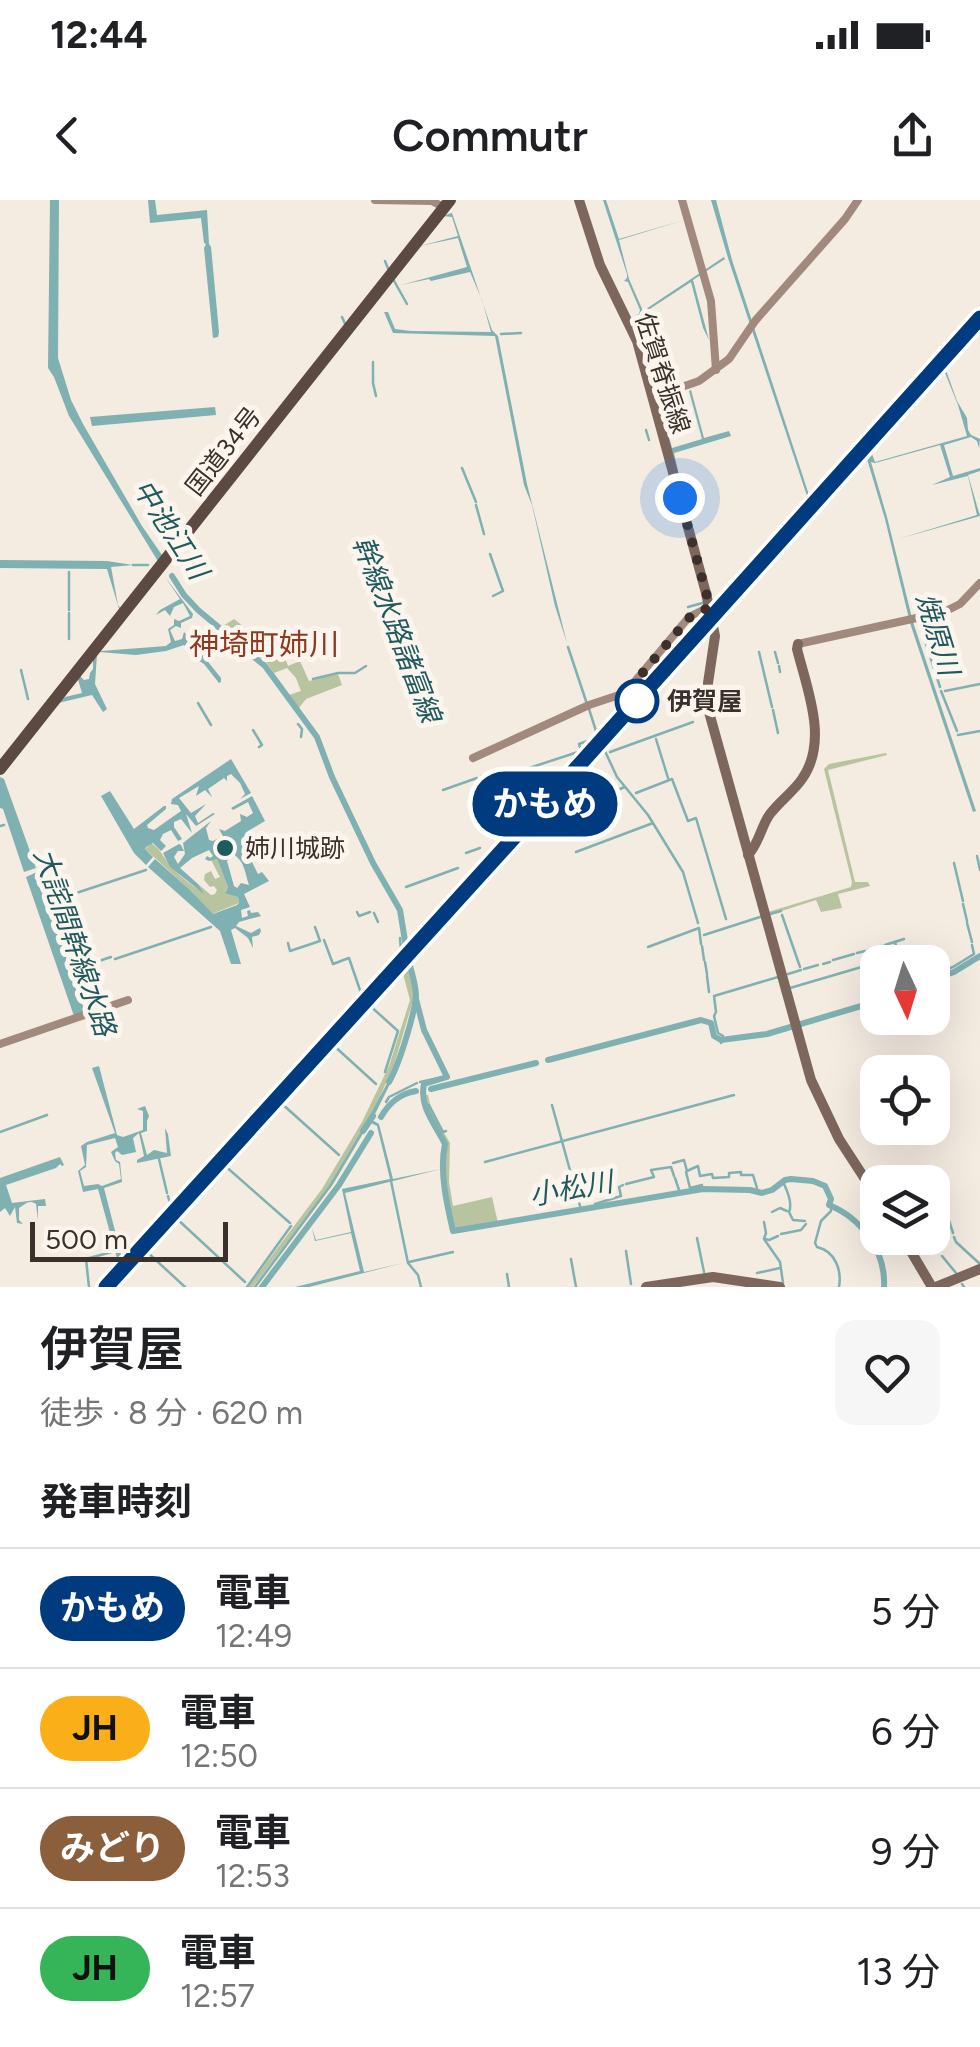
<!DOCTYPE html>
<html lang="ja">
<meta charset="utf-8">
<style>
:root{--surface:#fff;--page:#f6f6f6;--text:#202124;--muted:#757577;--line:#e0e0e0}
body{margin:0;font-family:Figtree,"Noto Sans JP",sans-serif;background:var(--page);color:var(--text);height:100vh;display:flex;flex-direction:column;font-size:38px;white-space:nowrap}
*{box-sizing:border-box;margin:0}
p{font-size:32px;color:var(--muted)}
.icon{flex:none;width:55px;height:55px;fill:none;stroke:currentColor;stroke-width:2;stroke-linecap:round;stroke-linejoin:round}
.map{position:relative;height:1087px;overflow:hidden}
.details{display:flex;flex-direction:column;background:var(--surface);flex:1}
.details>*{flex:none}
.badge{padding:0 20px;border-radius:32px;font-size:35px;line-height:65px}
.needle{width:65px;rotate:176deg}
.tools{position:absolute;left:860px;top:745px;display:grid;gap:20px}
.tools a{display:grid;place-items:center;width:90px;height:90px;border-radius:20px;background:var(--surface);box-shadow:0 10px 40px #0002;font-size:50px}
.scale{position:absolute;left:30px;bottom:25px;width:198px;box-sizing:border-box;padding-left:10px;border:5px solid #3b302b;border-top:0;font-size:28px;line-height:35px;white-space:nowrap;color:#3b302b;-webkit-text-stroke:8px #fbf5ee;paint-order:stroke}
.you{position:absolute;width:50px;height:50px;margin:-25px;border:8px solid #fff;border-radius:50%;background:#1a73e8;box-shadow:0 0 0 15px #1a73e833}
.map>.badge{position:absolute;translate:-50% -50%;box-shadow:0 0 0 5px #fff}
h2{padding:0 40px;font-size:38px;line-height:90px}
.round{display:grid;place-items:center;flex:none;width:105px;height:105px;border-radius:20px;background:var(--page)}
.head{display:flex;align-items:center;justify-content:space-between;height:170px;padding:0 40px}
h1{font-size:48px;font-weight:600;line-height:75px}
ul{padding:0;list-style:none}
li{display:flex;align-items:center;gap:30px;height:120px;padding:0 40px;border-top:2px solid var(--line)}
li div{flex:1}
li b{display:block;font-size:38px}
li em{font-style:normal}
li .badge{min-width:110px;font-weight:700;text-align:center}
.status{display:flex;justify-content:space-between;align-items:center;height:70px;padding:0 50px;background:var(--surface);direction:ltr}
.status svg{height:28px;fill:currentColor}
header{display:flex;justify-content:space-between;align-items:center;height:130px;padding:0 40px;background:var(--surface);font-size:45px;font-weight:600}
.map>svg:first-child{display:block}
</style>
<div class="status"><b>12:44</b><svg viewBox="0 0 49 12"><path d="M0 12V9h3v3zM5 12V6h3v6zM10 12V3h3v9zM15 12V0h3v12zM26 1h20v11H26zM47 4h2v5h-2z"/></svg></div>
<header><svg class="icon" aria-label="back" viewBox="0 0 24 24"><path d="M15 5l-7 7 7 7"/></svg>Commutr<svg class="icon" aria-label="share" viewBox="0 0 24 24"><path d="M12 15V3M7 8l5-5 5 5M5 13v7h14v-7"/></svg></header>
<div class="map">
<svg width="980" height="1087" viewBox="0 0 980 1087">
<rect width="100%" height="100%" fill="#f4ebe1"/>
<g fill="#b8c4a0">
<path d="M234,419L254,435L274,428L288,466L300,461L309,481L338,474L342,485L306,499L298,509L289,495L301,491L296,478L287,468L274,473L268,464L223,426Z"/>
<path d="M886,553L887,555L828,570L855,682H868L870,686L838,694L842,708L821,712L816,700L769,715L768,712L851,687L852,682L824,569L829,564Z"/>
<path d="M151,643C161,649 165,660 173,669C181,677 191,685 201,691L198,684L211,695L215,694L217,690L214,686L210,687L204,680L205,674L211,671L215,679L220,677L211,660L217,659L228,687L225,692L238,697L239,703L212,714L189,689L145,649Z"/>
<path d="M405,758L413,785V800L394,865L374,910L331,984L253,1087H248L322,989L362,922L389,866L410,800L402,770L395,772L386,781Z"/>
<path d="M425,895H428L432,912L450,943L449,982L453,1006L492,997L498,1023L453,1029C450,1002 441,972 447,945L428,912Z"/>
</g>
<g fill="#7fb0b2" fill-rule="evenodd">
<path d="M50,0H59L58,158L71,200L83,224L142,326L164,358L159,363L69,216L54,177L48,168Z"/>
<path d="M148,0H155L157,15L207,10L209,44L211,47L219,132L218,137L213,138L204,48L206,44L204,43L201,18L150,23Z"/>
<path d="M603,0H606L619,39L684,20L619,40L629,79L643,111L724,57L725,59L693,80L709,140L703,128L691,82L636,118L672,248L702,239L689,191L691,190L704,238L729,231L731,236L674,253L682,289L633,121L630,118L639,114L640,110L628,82L624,81L627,78V74Z"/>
<path d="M711,0H716L732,60L809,295V302L728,58Z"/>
<path d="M452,13L492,130L498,136L527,284L567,443L555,406L532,305L524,285L495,136L393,133L384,112H388L395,129L411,131L491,132L482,100L470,72L431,81L429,79L401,85L467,67L458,38L420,46L458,36L452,17L442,16Z"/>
<path d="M943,162L957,201L967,218L968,230L971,235L980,239L979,248L977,241L971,237L944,245L953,276L980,268V271L968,275L980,316L898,339L977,315L968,276L932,285L950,277L940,245L875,263L871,262L887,317L913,422L976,611L973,612L910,423L885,319L864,249L869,246L875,262L967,236L958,205L941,163Z"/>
<path d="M215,207L216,215L92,226L90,217Z"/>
<path d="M0,360L107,361L133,365L111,367L118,405L122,410L120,412L107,369L0,368Z"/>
<path d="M165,377L193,414L192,418L181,423V428L176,426L170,430L175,441L182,439L184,432L190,438L186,444L191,451L201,453L224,441L205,458L221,478V482L219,483L204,464L193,457L184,445L166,451L136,455L99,452L97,454L95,484L107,509L103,512L92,495L58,503L65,497L82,493L77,476L79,475L84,480L89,479L90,473L93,469V455L101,451L166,446L171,442L168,429L174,425V419L179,421L190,416L183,403L174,407L170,416L165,410L156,415L160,410L180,399Z"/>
<path d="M231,559L251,593L240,599L245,594L240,583L231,574L227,576V581L224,578L208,589L212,597L205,590L196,596L199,586L179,598L191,613L206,604L195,616L198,623L213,613L215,614L196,626L186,614L192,633L181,619L174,622V627L182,639L178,641L171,630L163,634L160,640L166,646L161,651L153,643L146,647L145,649L153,657L146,665L134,653L101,596L110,591L134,629L164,606H166V609L147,625L148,628L154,630L181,611L178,605L171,604L172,599Z"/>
<path d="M0,577L4,579L36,668L24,672L3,609L0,608Z"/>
<path d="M252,596L265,621L248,631L256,656L251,660L258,674L262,672L269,681L244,694L250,707L241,710L242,718L248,716L247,711L250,710L251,713L258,712L261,716L239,722L236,726L251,733L260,728L261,731L259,735L252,737L253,748L248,738L235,728L231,730L241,764H231L220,731L148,667L155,659L189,689L213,714L237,705L239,703L238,697L225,693L228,687L217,659L209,661L205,659L207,656L210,658L213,656L209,650L192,658L180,668L198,684L204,694L170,667L163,653L179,644L181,645L184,651H178L174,657L178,664L185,654L183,643L211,621L206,628L209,640L213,641L221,637L217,646L223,656H231L227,661L234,686L237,688L241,683L249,685C244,669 245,662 231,652L235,649L229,637L224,638L219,629L225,631L241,621L240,614L247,617L253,613L248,602L233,610L231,608Z"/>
<path d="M37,672L85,812L74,816L26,677Z"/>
<path d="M99,866L117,935L123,937L143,930V911L137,909L145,906L149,916L147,921V931L141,933L147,955L154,950L167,953L165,928L168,934L171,956L137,963V960L144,956L139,933L133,938L136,952L122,955L117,951L115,953L116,960L120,962L122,982L104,988L122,1058L118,1062L98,989L83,992L78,971L85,965L81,946L87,942L115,933L92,868ZM115,938L118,947L111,952L115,961L119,964L121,979L102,986L98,984L84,986L80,971L86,967L87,945Z"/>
<path d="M392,874L394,876L372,920L379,924L393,979L441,969L345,993L364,1072L403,1063L309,1087H295L360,1071L351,1033L315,1041L312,1028L316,1040L351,1032L342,989L390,979L377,926L367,921Z"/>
<path d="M60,957L64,965L62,966L60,964L56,968L6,985L12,1003L45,999L46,1006H38V1020L36,1004C28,999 25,1005 19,1008V1020L23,1024L17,1023L15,1007L10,1016L5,1008L0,1012V978Z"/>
</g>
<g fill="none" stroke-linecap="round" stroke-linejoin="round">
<g stroke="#7fb0b2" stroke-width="2.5">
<path d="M385,61L389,71"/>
<path d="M393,79L407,104"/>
<path d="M342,117L346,126"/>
<path d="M970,132L972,130"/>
<path d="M501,134L521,133"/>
<path d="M373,162V183L376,196"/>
<path d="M646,230L649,240"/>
<path d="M462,268L476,302"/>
<path d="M476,305L484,334"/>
<path d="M490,354L503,391L493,396"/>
<path d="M767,357V360"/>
<path d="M133,365H148"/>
<path d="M688,407L706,402"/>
<path d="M69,410V372"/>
<path d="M919,422L940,487"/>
<path d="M69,439V413"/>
<path d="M568,447L586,501"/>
<path d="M759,452L772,507"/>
<path d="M775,452L778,463"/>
<path d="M779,466L780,472"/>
<path d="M21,470L28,499"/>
<path d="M313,479L338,473H355L366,466"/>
<path d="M941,491L957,531"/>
<path d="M945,491L980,484"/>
<path d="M198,503L211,525"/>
<path d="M589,509L596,531"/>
<path d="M773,510L778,533"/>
<path d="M298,524L302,529L301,537"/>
<path d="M253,530L262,545L259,547"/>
<path d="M958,535L980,531"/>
<path d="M656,539L668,578"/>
<path d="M602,543V546"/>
<path d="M604,549L617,577L648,615L683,672L698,723"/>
<path d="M610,552L693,522"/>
<path d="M481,576L491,573L494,579L523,570"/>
<path d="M443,590L477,578"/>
<path d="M636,593L672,579L688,621L696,618L726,719"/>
<path d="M542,601L523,570L581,551L579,544L593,539"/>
<path d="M557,613L625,587"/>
<path d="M0,626L4,625"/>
<path d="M576,652L653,623"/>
<path d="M466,653L480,648"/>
<path d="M977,656L980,670"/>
<path d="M954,663L963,701"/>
<path d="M480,681L535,621"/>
<path d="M406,687L458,668"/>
<path d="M52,701L146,670"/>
<path d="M963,704L967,721"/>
<path d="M357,712L359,716L370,712"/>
<path d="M374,713L378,722"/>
<path d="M770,714L781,711"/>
<path d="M782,715L800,767"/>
<path d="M967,723L972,742"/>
<path d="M704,735L760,717"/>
<path d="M324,740L333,764L349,758L362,796"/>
<path d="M288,743L290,751L320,741L315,727"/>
<path d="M885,745L904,739"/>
<path d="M702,746L704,760"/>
<path d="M648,747L699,728L701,744"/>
<path d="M868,750L882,746"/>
<path d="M416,752L468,694"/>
<path d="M857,753L865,751"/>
<path d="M115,759L211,727"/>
<path d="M833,760L854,754"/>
<path d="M705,762L707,774"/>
<path d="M823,764L830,762"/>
<path d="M75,769L111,757"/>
<path d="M804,769L818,765"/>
<path d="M788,774L801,770"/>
<path d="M932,775L953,767L974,754L972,745"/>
<path d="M707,776L709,792"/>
<path d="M790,788L899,756L895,742"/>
<path d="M362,792L401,751L400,738"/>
<path d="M351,823L368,804L398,831L385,872"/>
<path d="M723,836L718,833L714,816L716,812L714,796L778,777"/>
<path d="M721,840V843"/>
<path d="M332,844L376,884"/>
<path d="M308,870L348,825"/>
<path d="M420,882L443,877"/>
<path d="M386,902L389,897L417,883"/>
<path d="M281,903L339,955"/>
<path d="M429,905L443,932L446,931"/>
<path d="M552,905L571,974"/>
<path d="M253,931L307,872"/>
<path d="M0,932L47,915"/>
<path d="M159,959L167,993"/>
<path d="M485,962L734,895"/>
<path d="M673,963L684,960L687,971L698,966L700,976L712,974L713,978L729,977V973L741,972V975H753L757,988"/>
<path d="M223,964L290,1023"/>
<path d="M686,972L690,988L702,985"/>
<path d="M573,978L580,1006"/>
<path d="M675,978L679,990"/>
<path d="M391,981L408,1063L418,1075L421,1087"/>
<path d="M783,982C787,990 793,1003 789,1012L793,1020L805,1021"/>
<path d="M626,984L654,977L651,970L671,967L674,976"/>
<path d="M197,993L250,934"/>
<path d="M168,996L170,1004"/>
<path d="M194,997L175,1017L245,1082"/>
<path d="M942,999L953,1033"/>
<path d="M595,1004L621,996L619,987L623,985"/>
<path d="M831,1006V1011L821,1021L815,1043L817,1047C835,1051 842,1070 839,1087"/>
<path d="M772,1012L780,1008L787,1011"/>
<path d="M764,1022L766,1033L764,1039L780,1062L783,1083"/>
<path d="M781,1034L801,1030L806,1024"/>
<path d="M954,1037L956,1042L980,1064"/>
<path d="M697,1038L704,1072"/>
<path d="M765,1039L769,1040L778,1036"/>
<path d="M146,1051L185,1087"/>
<path d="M626,1051L631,1084"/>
<path d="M942,1056L956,1073"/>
<path d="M571,1059L576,1087"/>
<path d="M409,1062L453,1052"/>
<path d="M757,1073L780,1068"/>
<path d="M507,1074L509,1087"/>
<path d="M122,1076L173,1020"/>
<path d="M962,1084L964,1087"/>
<path d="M89,1087L86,1059L115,1051"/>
<path d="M112,1087L120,1078"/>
<path d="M247,1087L291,1026"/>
<path d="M255,1087L331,985L363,931"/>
</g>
<g stroke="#7fb0b2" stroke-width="6">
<path d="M172,376L184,395L198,410L265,466L317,537L332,577L373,663L400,710L406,747"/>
<path d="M932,780L954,772L980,756"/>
<path d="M416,799L424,830L447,877L424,884C419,907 435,924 445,944C439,971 447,1005 453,1031L703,989L750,990L762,993L772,990L785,980L791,979L813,981L825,986L831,999L829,1005C861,1018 886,1051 884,1087"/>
<path d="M548,860L701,820L711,823L714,836L721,840L767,834L878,801"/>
<path d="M389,882C399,865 414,816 416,796C416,783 410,769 408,756"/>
<path d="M431,889L536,863"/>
<path d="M381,917C389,903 399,894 416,891"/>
<path d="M363,931L373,916"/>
<path d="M262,1087L339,985L371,933"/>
</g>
<g stroke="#a18a7d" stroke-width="8">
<path d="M375,0L432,1L443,7"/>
<path d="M682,0L711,101L716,170"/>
<path d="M653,197L699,181L729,159L755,121L845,19L858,0"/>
<path d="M798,444L944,412L960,404L980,383"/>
<path d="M473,558L589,505L625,493L689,417L709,407"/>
<path d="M0,844L128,800"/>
</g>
<g stroke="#7d675c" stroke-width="10">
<path d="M579,0L600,65L637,141L706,393L715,436L708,483L709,512L811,880L839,939L878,999"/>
<path d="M748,655C759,644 761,626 770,614C780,601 793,592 802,579C829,541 807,489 797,449L798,444"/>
<path d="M903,1038L932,1087"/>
<path d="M646,1087L713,1077L780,1087"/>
<path d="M936,1087L980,1069"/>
</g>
<path stroke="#5c4a42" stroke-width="12" d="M0,569L450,0"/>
<path stroke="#3b302b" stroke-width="2.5" stroke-dasharray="2.5 8" stroke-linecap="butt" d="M102,1087L544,601L980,114"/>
</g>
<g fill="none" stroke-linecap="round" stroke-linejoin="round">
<g stroke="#fff" stroke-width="22">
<path id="line" d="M106,1087L538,611L980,118"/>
</g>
<use href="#line" stroke="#003b80" stroke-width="15"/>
<path stroke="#3b302b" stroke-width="10" stroke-dasharray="0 18" d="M637,501L629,489L690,417L710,407L680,298"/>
</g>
<circle fill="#fff" stroke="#003b80" stroke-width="5" cx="637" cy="501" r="20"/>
<circle fill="#1f5a5e" stroke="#fbf5ee" stroke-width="4" cx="225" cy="648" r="10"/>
<g text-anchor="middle" stroke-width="10" stroke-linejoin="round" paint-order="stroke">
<g font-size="25" fill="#3b302b" stroke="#fbf5ee">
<text transform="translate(663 173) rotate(72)" y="9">佐賀脊振線</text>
<text transform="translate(223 251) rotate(-52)" y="9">国道34号</text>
</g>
<g font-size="25" font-weight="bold" fill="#3b302b" stroke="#fbf5ee" text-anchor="start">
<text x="667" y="510">伊賀屋</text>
</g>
<g font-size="25" fill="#3b302b" stroke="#fbf5ee" text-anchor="start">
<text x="245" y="657">姉川城跡</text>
</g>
<g font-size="28" font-style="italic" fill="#1f5a5e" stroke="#fbf5ee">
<text transform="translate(171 329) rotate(57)" y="10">中池江川</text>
<text transform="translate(397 429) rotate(69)" y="10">幹線水路諸富線</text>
<text transform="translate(938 434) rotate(73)" y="10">焼原川</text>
<text transform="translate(75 742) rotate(71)" y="10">大詫間幹線水路</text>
<text transform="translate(571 988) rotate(-10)" y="10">小松川</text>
</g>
<g font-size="30" fill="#8c3b22" stroke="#fbf5ee">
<text x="264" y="455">神埼町姉川</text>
</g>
</g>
</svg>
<div class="tools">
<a><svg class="needle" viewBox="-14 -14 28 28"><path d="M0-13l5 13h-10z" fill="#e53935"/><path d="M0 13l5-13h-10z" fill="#757577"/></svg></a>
<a><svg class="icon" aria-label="locate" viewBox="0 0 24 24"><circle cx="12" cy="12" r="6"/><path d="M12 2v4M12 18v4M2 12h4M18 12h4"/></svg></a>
<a><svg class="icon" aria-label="layers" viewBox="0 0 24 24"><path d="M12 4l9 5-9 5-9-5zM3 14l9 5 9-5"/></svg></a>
</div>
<div class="scale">500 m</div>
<div class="you" style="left:680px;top:298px"></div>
<b class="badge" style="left:545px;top:604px;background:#003b80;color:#fff">かもめ</b>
</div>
<section class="details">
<div class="head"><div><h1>伊賀屋</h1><p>徒歩 · 8 分 · 620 m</p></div><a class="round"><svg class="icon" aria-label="heart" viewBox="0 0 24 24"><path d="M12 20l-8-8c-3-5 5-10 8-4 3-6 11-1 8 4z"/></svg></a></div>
<h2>発車時刻</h2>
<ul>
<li><span class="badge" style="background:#003b80;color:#fff">かもめ</span><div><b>電車</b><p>12:49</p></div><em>5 分</em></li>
<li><span class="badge" style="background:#faaf18;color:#111">JH</span><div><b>電車</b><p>12:50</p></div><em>6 分</em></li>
<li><span class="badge" style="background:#8b5e3c;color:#fff">みどり</span><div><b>電車</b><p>12:53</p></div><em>9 分</em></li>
<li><span class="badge" style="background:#36b558;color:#111">JH</span><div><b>電車</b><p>12:57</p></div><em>13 分</em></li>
</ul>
</section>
